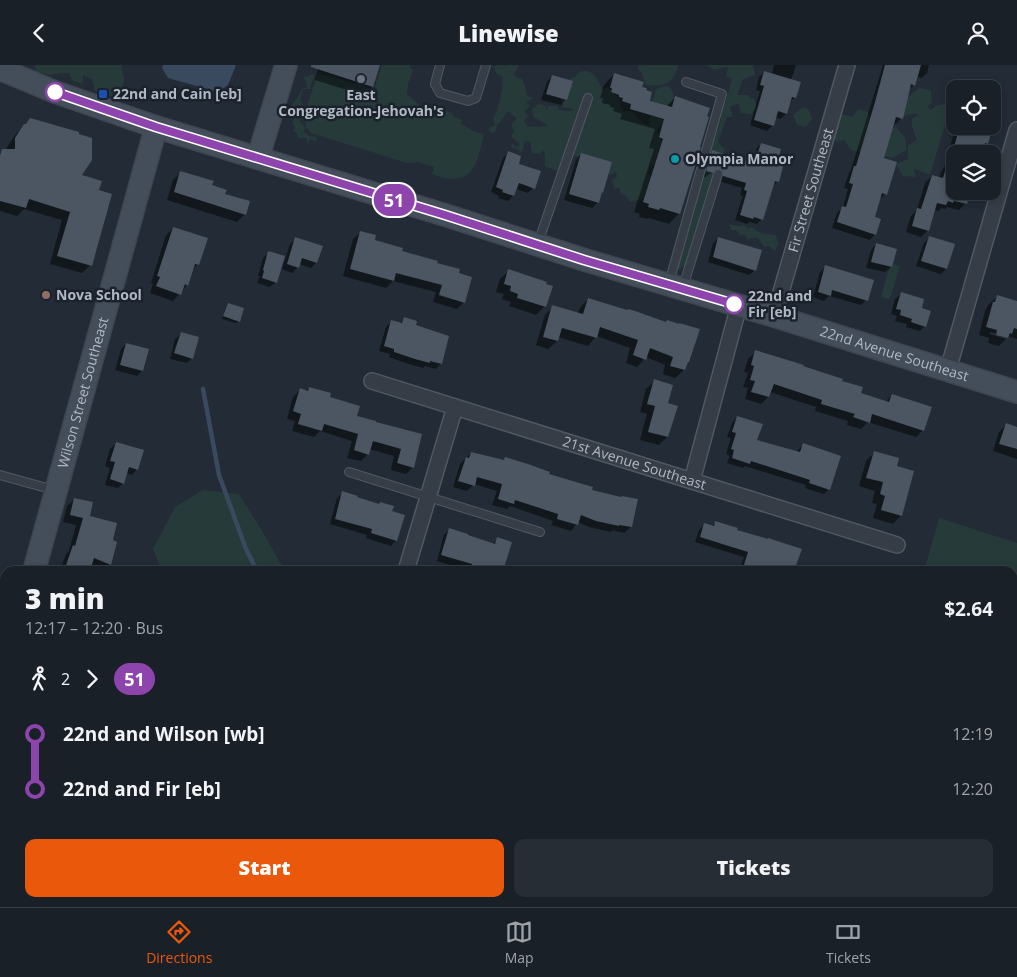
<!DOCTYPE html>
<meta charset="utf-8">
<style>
:root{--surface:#1a2028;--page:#272d34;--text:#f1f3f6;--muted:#9fa3a8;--line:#383e45;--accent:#ea580c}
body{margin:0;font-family:"Open Sans",sans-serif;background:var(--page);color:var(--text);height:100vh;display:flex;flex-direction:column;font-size:19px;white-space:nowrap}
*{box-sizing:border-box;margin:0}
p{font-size:16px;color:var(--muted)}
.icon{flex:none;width:28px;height:28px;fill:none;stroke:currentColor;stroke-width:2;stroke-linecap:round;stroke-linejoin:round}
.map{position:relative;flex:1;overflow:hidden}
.drawer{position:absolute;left:0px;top:501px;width:1018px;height:341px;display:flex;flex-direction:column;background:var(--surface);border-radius:15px 15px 0 0;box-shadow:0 2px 8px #0003,0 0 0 1px var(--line)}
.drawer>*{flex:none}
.badge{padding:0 10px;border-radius:16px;font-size:18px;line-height:32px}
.controls{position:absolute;left:946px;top:15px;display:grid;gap:10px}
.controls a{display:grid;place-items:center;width:55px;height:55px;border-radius:10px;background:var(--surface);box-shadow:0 2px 8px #0003,0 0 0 1px var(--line);font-size:25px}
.map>.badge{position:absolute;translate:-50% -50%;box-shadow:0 0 0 2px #fff}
.legs{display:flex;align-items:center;gap:8px;height:55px;padding:0 25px;font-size:16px}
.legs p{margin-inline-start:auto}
.summary{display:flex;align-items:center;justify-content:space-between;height:85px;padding:0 25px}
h1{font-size:28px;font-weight:800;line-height:38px}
.primary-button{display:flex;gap:10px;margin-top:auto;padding:10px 25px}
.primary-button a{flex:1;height:58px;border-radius:10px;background:var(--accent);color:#fff;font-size:20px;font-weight:800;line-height:58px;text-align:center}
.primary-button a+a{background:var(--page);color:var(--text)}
ul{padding:0 25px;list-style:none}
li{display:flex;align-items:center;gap:18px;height:55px;font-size:19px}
li i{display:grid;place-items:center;width:8px;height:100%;margin:0 6px;background:currentColor}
li i::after{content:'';width:12px;height:12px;margin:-6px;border:4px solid;border-radius:50%;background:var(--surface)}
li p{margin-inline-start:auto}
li:first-child i{background:linear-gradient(#0000 50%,currentColor 0)}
li:last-child i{background:linear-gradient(currentColor 50%,#0000 0)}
header{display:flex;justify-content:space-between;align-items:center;height:65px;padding:0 25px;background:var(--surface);font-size:22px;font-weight:800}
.menu{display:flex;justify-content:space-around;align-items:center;height:70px;border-top:1px solid var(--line);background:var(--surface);font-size:14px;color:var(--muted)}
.menu a{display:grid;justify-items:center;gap:2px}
.menu .selected{color:var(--accent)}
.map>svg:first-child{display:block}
</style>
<header><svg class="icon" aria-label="back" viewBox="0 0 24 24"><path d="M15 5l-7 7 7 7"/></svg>Linewise<svg class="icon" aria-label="person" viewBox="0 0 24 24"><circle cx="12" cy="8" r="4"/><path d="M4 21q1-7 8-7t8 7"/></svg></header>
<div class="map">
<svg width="1017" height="842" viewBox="0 0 1017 842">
<rect width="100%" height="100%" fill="#222b36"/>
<g fill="#273a3a">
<path d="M35,0H122C121,6 123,8 124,13C125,21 119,26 114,32L95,26L92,14L83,10V19L73,16L69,8H61L50,10L36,7Z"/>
<path d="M382,0H411L410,2L413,6L408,19L407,29L423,43L419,47L435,50C440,46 446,45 452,48L453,51L461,54L462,56L460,58L475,67L484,69C479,88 477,114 452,114C445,114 438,111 432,109L434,102L418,97L407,98L311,68L306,63L304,50L318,8L369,23L378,40V27L375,21Z"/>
<path d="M503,0L507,1V0H519L514,10L518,14L521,13L525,20L527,31L533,33L526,37L530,41L524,46L528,51L524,55L528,62C535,60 540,63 547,61L543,57L533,52L532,44L538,39L545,40L547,45L548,41H558L559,45L570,46L573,44L563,42L560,32L559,20C564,17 569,15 574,12C576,11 578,8 580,7C592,2 599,15 602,25L608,22L620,35L621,42L624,47C635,43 635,51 642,57C644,59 647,60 650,61L649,53L653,47L650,38L654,31L655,25L663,21L670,22L674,30L672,36L668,40L662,59L657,66L665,84L658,97L650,103L648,107L652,115L649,132L630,137L625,130L619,129L621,128L619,123H614L612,115L617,112L616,107L610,110L587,93L571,90L567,106L554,105L545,101V90L543,85L540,89L532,88L530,76H525L522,87L511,82L512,78L515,81L519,82V78L511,72L514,66L511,61L516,53L508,46C504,51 502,57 497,60L496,66L492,68L489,65L490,62L495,60L493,54C499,43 504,23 502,11L496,8L494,1Z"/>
<path d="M640,0H678C674,18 664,23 646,20L641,7L637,2Z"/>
<path d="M709,0H753L755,10L743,14L737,30H747L754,35L757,42L751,49L741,48L738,38L730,42L733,52H727L718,77L725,85L722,91L716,92L712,108L719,118L718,125L711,127L706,131L685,200L679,205L676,199L700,110L704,108C707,98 706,89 706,78L714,75L721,54L719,51L721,42L725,39L732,14L726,11L728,2L714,5L708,1Z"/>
<path d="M312,9L314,11L312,17L310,21L311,24H303L300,35L303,40L300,56L305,63L304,67L309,71L317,72L316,77L311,74L307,79V73H298L297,68L293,66L295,63L292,58L295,53L289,51L292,39L297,34L302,24L307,22L306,16L303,12H307Z"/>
<path d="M919,23L931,25L932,38L927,42L931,45L936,41L952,37L930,110L914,104L916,112L903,111L896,99L908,94V80L917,75L912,62V54L919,49H912L902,52V37Z"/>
<path d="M803,42L809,45L812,53L806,62L797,60L793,50Z"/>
<path d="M858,44L868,47L872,59L865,88L851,85L844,75L836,77L832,62L841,49L852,52Z"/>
<path d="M896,62L905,72L907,85L892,93L879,90L882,64Z"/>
<path d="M729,159L738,161L744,160L748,164L751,162L761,168L776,170L778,179L775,186L769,181L764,182L758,173H751L748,175L745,170H740L736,165H731Z"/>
<path d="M893,199L900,201L891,231L887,234L881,232L888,207Z"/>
<path d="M203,425L239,429L264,469L285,506H162L153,484L175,442Z"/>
<path d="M939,453L1017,478V842H603L588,838H1012V506H924Z"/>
</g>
<path fill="#394a5f" d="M163,0H236L228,20L218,27L168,13L162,3Z"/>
<g fill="#0007">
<path d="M319,0H379L372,22L363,30L315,15Z"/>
<path d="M774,0H796L791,15L794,33L789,38L786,49L780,54L775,52L773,60L767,66L750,60L760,26L756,25L759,12L765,7L772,9Z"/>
<path d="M883,0H929L927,8L921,13L916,11L914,20L908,25L901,53L896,59L893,58L883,94L885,129L880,134L873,153L875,169L870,175L832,163L837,148L843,142L848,124L844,123L849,108L851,105Z"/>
<path d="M614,9L640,23L649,37L666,42L675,33L679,148L669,159L649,153L648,154L639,152L640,149L634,147L654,84L649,83L655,64L620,54L622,49L613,46L614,43L610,42V40L602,38L603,33H600L604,20Z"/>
<path d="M552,11L566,34L561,40L541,35L547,17Z"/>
<path d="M974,16L993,22L992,24H967Z"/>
<path d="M992,36L999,39L992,60Z"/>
<path d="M31,54L80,111L98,126L90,200L82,208L50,199L62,155L24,144L17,151L0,146V88L2,86H7V82L16,69Z"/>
<path d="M956,61H992L987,78L983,82L981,89H955V126H969L965,139L959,145L947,142L945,144L942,143L938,146L934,145L928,165L921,172L906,167L911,151L917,145L925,118L932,111L939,113L942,105L944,103Z"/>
<path d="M761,79L778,116L772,121L762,154L757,159L749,157L747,159L735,155L743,131L740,130L742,123L718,116V111L713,108L709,109L706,112L702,111L707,92L712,87L749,98L751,93L755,89L756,84Z"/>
<path d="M509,87L533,123L528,128L516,124L513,131L508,136L498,133L499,131L491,127L503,93Z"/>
<path d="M581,89L611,97L602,127L600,129L597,138L592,143L564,135L576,95Z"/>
<path d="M181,107L211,121L224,130L245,149L237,157L167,135L173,115Z"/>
<path d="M173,163L198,199L192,205L187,220L173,236L150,228L153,219L151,218L166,170Z"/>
<path d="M361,167L373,176L401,187L464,237L457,244L433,237L436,227L393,216L386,223L343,211L353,174Z"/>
<path d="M719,173L755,205L749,210L708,197L713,178Z"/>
<path d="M929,173L946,204L941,209L916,201L924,178Z"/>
<path d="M296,174L316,198L311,203L299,199L298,202L292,208L282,204L290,179Z"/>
<path d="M876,179L895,185L891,202L885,207L866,203L871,185Z"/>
<path d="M269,187L276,217L270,222L257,218L260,211H258L263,193Z"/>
<path d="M825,202L866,235L861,240L829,231L824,236L813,232L820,207Z"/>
<path d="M509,206L545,241L536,250L509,241L511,237L502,234L504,229L496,227L500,214Z"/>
<path d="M901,229L920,243L925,261L920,266L906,262L907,259L895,256L897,251L891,249L895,234Z"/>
<path d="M997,232L1017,237V274L1007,271L1006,274V271L990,267L989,269L1006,274L999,281L988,278L989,273L979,270L985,246L988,240Z"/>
<path d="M588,234L685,300L684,305L675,313L663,309L665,300L646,292L637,302L626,298L630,283L596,271L588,281L558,272L557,276L548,284L536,280L545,250L553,242L578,249L580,243Z"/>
<path d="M228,239L239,256L236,258L222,254L226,242Z"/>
<path d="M404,254L415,261L441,298L436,304L425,301L423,303L409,299L389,292L390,289L379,286L386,262L391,257L399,259Z"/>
<path d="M181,269L192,293L187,298L170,294L175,274Z"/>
<path d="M126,279L142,306L137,311L115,305L121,284Z"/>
<path d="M756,287L840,317L859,328L886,337L892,330L923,365L916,372L868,357L861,364L847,360L848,356L815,346L816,342L770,327L768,332L761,339L745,334L748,323L743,322L748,308L744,307L748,294Z"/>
<path d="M655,316L667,372L659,380L640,375L647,349L640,347L646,324Z"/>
<path d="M309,323L329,333L356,352L420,370L413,402L406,409L391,405L394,391L369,384L368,389L361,396L347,393L352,376L320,366L314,372L292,366L295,356L287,354L293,332L300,325L306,326Z"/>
<path d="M737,352L756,376L797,388L798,385L803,380L829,424L824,429L805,423L806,420L745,401L743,403L727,398L730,391L726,389L731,373L727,372L732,358Z"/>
<path d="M1006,360L1017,363V394L993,386L999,367Z"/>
<path d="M116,378L137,404L132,410L126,408L123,418L118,423L105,420L110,403L105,401L110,384Z"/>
<path d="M471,388L548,410L591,426L631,462L624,468L612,465L611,467L589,462L578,457L571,466L551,460L553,456L510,441L507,444L492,440L497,426L474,419L467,426L453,422L460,399Z"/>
<path d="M874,388L896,402L901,450L893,459L873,453L877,439L872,438L875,426L859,421L866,396Z"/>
<path d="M343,428L391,447L396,475L391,481L366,473L367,470L330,459L337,433Z"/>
<path d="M75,434L89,452L111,476L110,499L103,506L90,501L89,506H60L66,489L69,486L76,460L63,457L67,441Z"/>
<path d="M715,458L736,466L794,505L792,506H778L761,501L759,506H739L744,492L695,477L699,465L704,460L711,462Z"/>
<path d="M449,465L492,480L498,474L511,478L502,506H467V505L437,496L444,470Z"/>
<path d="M5,712V729L0,728Z"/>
<path d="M5,746V829L0,827V750L4,751Z"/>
<path d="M111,838H150L149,842H122L123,841Z"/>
<path d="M175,838H197L208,840L207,842H171Z"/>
<path d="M342,838H363L359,842H340Z"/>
<path d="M416,838H464L462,842H415Z"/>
</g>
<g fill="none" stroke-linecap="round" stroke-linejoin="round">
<g stroke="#394a5f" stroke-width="4.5">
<path d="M203,324L219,410L246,484L257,506"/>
<path d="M881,838L887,842"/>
</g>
</g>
<g fill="#4b5662">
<path d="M311,0H380L373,22L311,2Z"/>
<path d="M885,0H921L915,21L911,19L903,54L896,52L884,93L897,97L887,130L882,128L875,152L881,154L876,170L837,157L842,141L846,142L853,119L849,118L854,101H856L875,37Z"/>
<path d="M764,6L801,17L796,33L792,32L787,49L778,46L774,61L754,55L764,21L760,20Z"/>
<path d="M614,8L644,17L642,22L647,23L646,25L652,27L650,36L672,42L675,31L710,43L707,51L709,52L700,82H701L680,149L660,143L659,145L648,142L649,139L643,137L663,74L659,72L664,54L630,44L631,39L622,36L623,33L619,32V30L611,27L612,23H610Z"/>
<path d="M552,10L573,16L567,35L546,29Z"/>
<path d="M30,53L79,67V69L92,73V95L82,110L102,116L99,125L112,129L92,201L57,191L70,147L29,134L26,143L0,136V90L2,84H15V73L24,59H26Z"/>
<path d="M960,61H993L988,79L985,78L982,89H975L954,82Z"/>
<path d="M761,78L781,84L779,92L785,94L779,117L775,116L763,155L754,152L753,154L740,150L747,126L744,125L746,118L723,111L722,106L719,104L715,105L713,108L706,106L712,85L752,98L756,86L758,87Z"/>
<path d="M952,84L955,85V126H971L967,139L954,136L953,138L948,136L946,140L937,138L929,166L912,161L917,143L921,144L932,110L943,113Z"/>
<path d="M508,86L521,91L519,99L541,106L535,124L519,118L514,131L502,127L503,125L496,122Z"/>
<path d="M581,88L612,97L603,128L602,127L599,138L569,129Z"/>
<path d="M180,106L214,116L212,120L227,125L225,129L250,136L246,150L174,127Z"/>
<path d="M173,162L208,173L199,200L195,199L188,221L185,219L181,230L156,221L160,212L157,211Z"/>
<path d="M360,166L376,170L375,175L403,183L402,186L438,196L437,198L460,204L459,208L472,212L465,238L439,230L442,220L396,208L394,216L350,204Z"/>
<path d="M929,171L955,179L947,204L921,196Z"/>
<path d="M295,172L323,181L317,198L302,193L299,203L287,199Z"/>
<path d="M718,172L762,185L756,206L713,192Z"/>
<path d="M876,178L897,184L892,202L871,197Z"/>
<path d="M268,186L285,191L277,218L262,213L264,206L263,205Z"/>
<path d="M825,200L874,215L868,236L832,225L831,231L818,227Z"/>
<path d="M508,204L547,217L546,219L553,221L546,242L517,233L518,229L510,226L511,221L504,219Z"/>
<path d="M901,227L924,234L922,243L931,246L926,262L911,257L912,254L900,250L901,245L896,244Z"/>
<path d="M997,230L1017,236V264L1014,263L1012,269L1010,268L1008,273L996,270L997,265L986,262L993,237H995Z"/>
<path d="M588,233L627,245L628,244L635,246L666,257L667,255L679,259V258L700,264L689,297H688L685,305L670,301L673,292L650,283L646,295L633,290L638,275L600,262L597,273L562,263L558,276L543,272L552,240L583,249Z"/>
<path d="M228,238L244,243L240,257L223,251Z"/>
<path d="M404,252L417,256L416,260L449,271L442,299L430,296V298L415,294L394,287V284L384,281L391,255L402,258Z"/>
<path d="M181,267L199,272L193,294L174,288Z"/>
<path d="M126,278L149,284L143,306L120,300Z"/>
<path d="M755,285L791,296L804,300L803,301L843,314L842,316L863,322L861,328L889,337L892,329L932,342L924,366L872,349L870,358L853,352L855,349L821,339L822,335L774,319L769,332L751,327L755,316L750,315L754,301L751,300Z"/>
<path d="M654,314L673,320L668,338L678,341L668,372L648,367L655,341L647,339Z"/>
<path d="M309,322L331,328L330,332L360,341L357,351L376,356V357L422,369L414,403L397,398L401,384L373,376L369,390L354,385L358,369L324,359L322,366L298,359L301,349L293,346L300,323L308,326Z"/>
<path d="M737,351L763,359L757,375L800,387L803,378L841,391L830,425L809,418L810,415L751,396L750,399L732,393L734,385L731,384L736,368L732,367Z"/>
<path d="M1006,358L1017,362V384L999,379Z"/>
<path d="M116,377L144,385L138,405L129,402L124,419L110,414L115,397L110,396Z"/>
<path d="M874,386L899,393L897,401L914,406L902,451L881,445L885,431L880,429L883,417L866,413Z"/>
<path d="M471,387L504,395L505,392L528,399L550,407L549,409L593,422L592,425L621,432L622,431L638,434L632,462L619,460V461L596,456L581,450L578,460L557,454L558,449L515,435L514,439L498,434L502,419L477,412L475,421L458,416L466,392L469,393Z"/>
<path d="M342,426L358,431L357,432L379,439L380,437L394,441L392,446L405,450L397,476L371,468L372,464L335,454Z"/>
<path d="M74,433L93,437L90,451L117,458L113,475L117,477L111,500L94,493L90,506H64L73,480L75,481L83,453L70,450Z"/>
<path d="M715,456L738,463L737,465L768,474V473L802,484L794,506H742L748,487L700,472L704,458L714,461Z"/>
<path d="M449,463L468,469V470L495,479L497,472L512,477L503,506H490L472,500V499L441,490Z"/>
</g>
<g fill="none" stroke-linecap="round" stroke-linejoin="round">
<g stroke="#505862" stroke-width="10">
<g id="lane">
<path d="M440,0L435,19L440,28L468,36L476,33L486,0"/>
<path d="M538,178L588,33"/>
<path d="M669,218L722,29L686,17"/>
<path d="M683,222L718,109"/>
<path d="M349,407L540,467"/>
<path d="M0,410L54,425"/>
</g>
</g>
<g stroke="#505862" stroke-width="18">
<g id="street">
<path id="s1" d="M774,251L847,0"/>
<path d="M948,305L1017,65"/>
<path id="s2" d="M372,316L897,480"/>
<path d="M692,416L739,240"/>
<path d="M406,506L455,342"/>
<path d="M323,842L324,838"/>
</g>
</g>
<g stroke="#3f4651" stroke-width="24">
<g id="secondary">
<path id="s3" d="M0,4L55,27L156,62L445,150L585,195L774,251L1017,327"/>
<path d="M258,93L286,0"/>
<path id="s4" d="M34,506L156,62"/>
<path d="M0,628L5,610"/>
</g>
</g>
<use href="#lane" stroke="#363d47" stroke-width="8"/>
<use href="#street" stroke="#363d47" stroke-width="15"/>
<use href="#secondary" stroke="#444d5a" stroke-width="21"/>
</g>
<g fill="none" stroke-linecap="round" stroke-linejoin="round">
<g stroke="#fff" stroke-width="11">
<path id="line-1" d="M55,27L156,62L445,150L584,195L734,239"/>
</g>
<use href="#line-1" stroke="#8e44ad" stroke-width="8"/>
</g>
<circle fill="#6b7280" stroke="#1b222c" stroke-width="2" cx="361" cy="14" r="5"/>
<g fill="#fff" stroke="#8e44ad" stroke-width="2.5">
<circle cx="55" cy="27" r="9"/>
<circle cx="734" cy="239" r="9"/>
</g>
<rect fill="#1a4fb4" stroke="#1b222c" stroke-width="2" x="98" y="24" width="10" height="10" rx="2.5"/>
<circle fill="#0f9aa8" stroke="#1b222c" stroke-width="2" cx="675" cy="94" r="5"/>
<circle fill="#8d6e63" stroke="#1b222c" stroke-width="2" cx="46" cy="230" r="5"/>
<g text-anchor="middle" stroke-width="5" stroke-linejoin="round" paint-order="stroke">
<g font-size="14" font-weight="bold" fill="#b0b8c4" stroke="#1b222c" text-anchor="start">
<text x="113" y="34">22nd and Cain [eb]</text>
<text x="361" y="35" text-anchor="middle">East<tspan x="361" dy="16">Congregation-Jehovah's</tspan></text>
<text x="685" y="99">Olympia Manor</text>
<text x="56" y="235">Nova School</text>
</g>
<g font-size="14" fill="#b0b8c4" stroke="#1b222c">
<text dy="5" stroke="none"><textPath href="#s1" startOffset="131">Fir Street Southeast</textPath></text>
<text dy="5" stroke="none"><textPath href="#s3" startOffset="939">22nd Avenue Southeast</textPath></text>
<text dy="5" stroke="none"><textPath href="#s4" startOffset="185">Wilson Street Southeast</textPath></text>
<text dy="5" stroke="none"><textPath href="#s2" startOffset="275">21st Avenue Southeast</textPath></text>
</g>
<g font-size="14" font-weight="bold" fill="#b0b8c4" stroke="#1b222c" text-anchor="start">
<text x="748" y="236">22nd and<tspan x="748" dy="16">Fir [eb]</tspan></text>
</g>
</g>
</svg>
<div class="controls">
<a><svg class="icon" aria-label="locate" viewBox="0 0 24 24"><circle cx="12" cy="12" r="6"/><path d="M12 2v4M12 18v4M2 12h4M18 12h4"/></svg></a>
<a><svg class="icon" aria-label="layers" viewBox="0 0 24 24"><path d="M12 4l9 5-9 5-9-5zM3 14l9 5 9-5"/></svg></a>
</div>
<b class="badge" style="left:394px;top:135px;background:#8e44ad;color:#fff">51</b>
<section class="drawer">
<div class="summary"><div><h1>3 min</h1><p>12:17 – 12:20 · Bus</p></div><b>$2.64</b></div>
<div class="legs"><svg class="icon" aria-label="walk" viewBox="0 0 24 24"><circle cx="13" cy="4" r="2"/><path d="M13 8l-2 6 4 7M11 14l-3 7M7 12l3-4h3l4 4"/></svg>2<svg class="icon" aria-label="forward" viewBox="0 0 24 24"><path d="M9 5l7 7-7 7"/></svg><b class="badge" style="background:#8e44ad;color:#fff">51</b></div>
<ul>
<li><i style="color:#8e44ad"></i><b>22nd and Wilson [wb]</b><p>12:19</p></li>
<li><i style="color:#8e44ad"></i><b>22nd and Fir [eb]</b><p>12:20</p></li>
</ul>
<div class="primary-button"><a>Start</a><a>Tickets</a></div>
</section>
</div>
<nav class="menu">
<a class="selected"><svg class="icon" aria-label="directions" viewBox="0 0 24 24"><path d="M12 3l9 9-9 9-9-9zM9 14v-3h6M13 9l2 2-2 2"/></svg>Directions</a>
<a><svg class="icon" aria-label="map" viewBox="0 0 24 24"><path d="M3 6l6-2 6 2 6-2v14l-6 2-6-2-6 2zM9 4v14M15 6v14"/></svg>Map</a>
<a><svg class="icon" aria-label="tickets" viewBox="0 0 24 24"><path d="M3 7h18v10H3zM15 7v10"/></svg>Tickets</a>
</nav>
